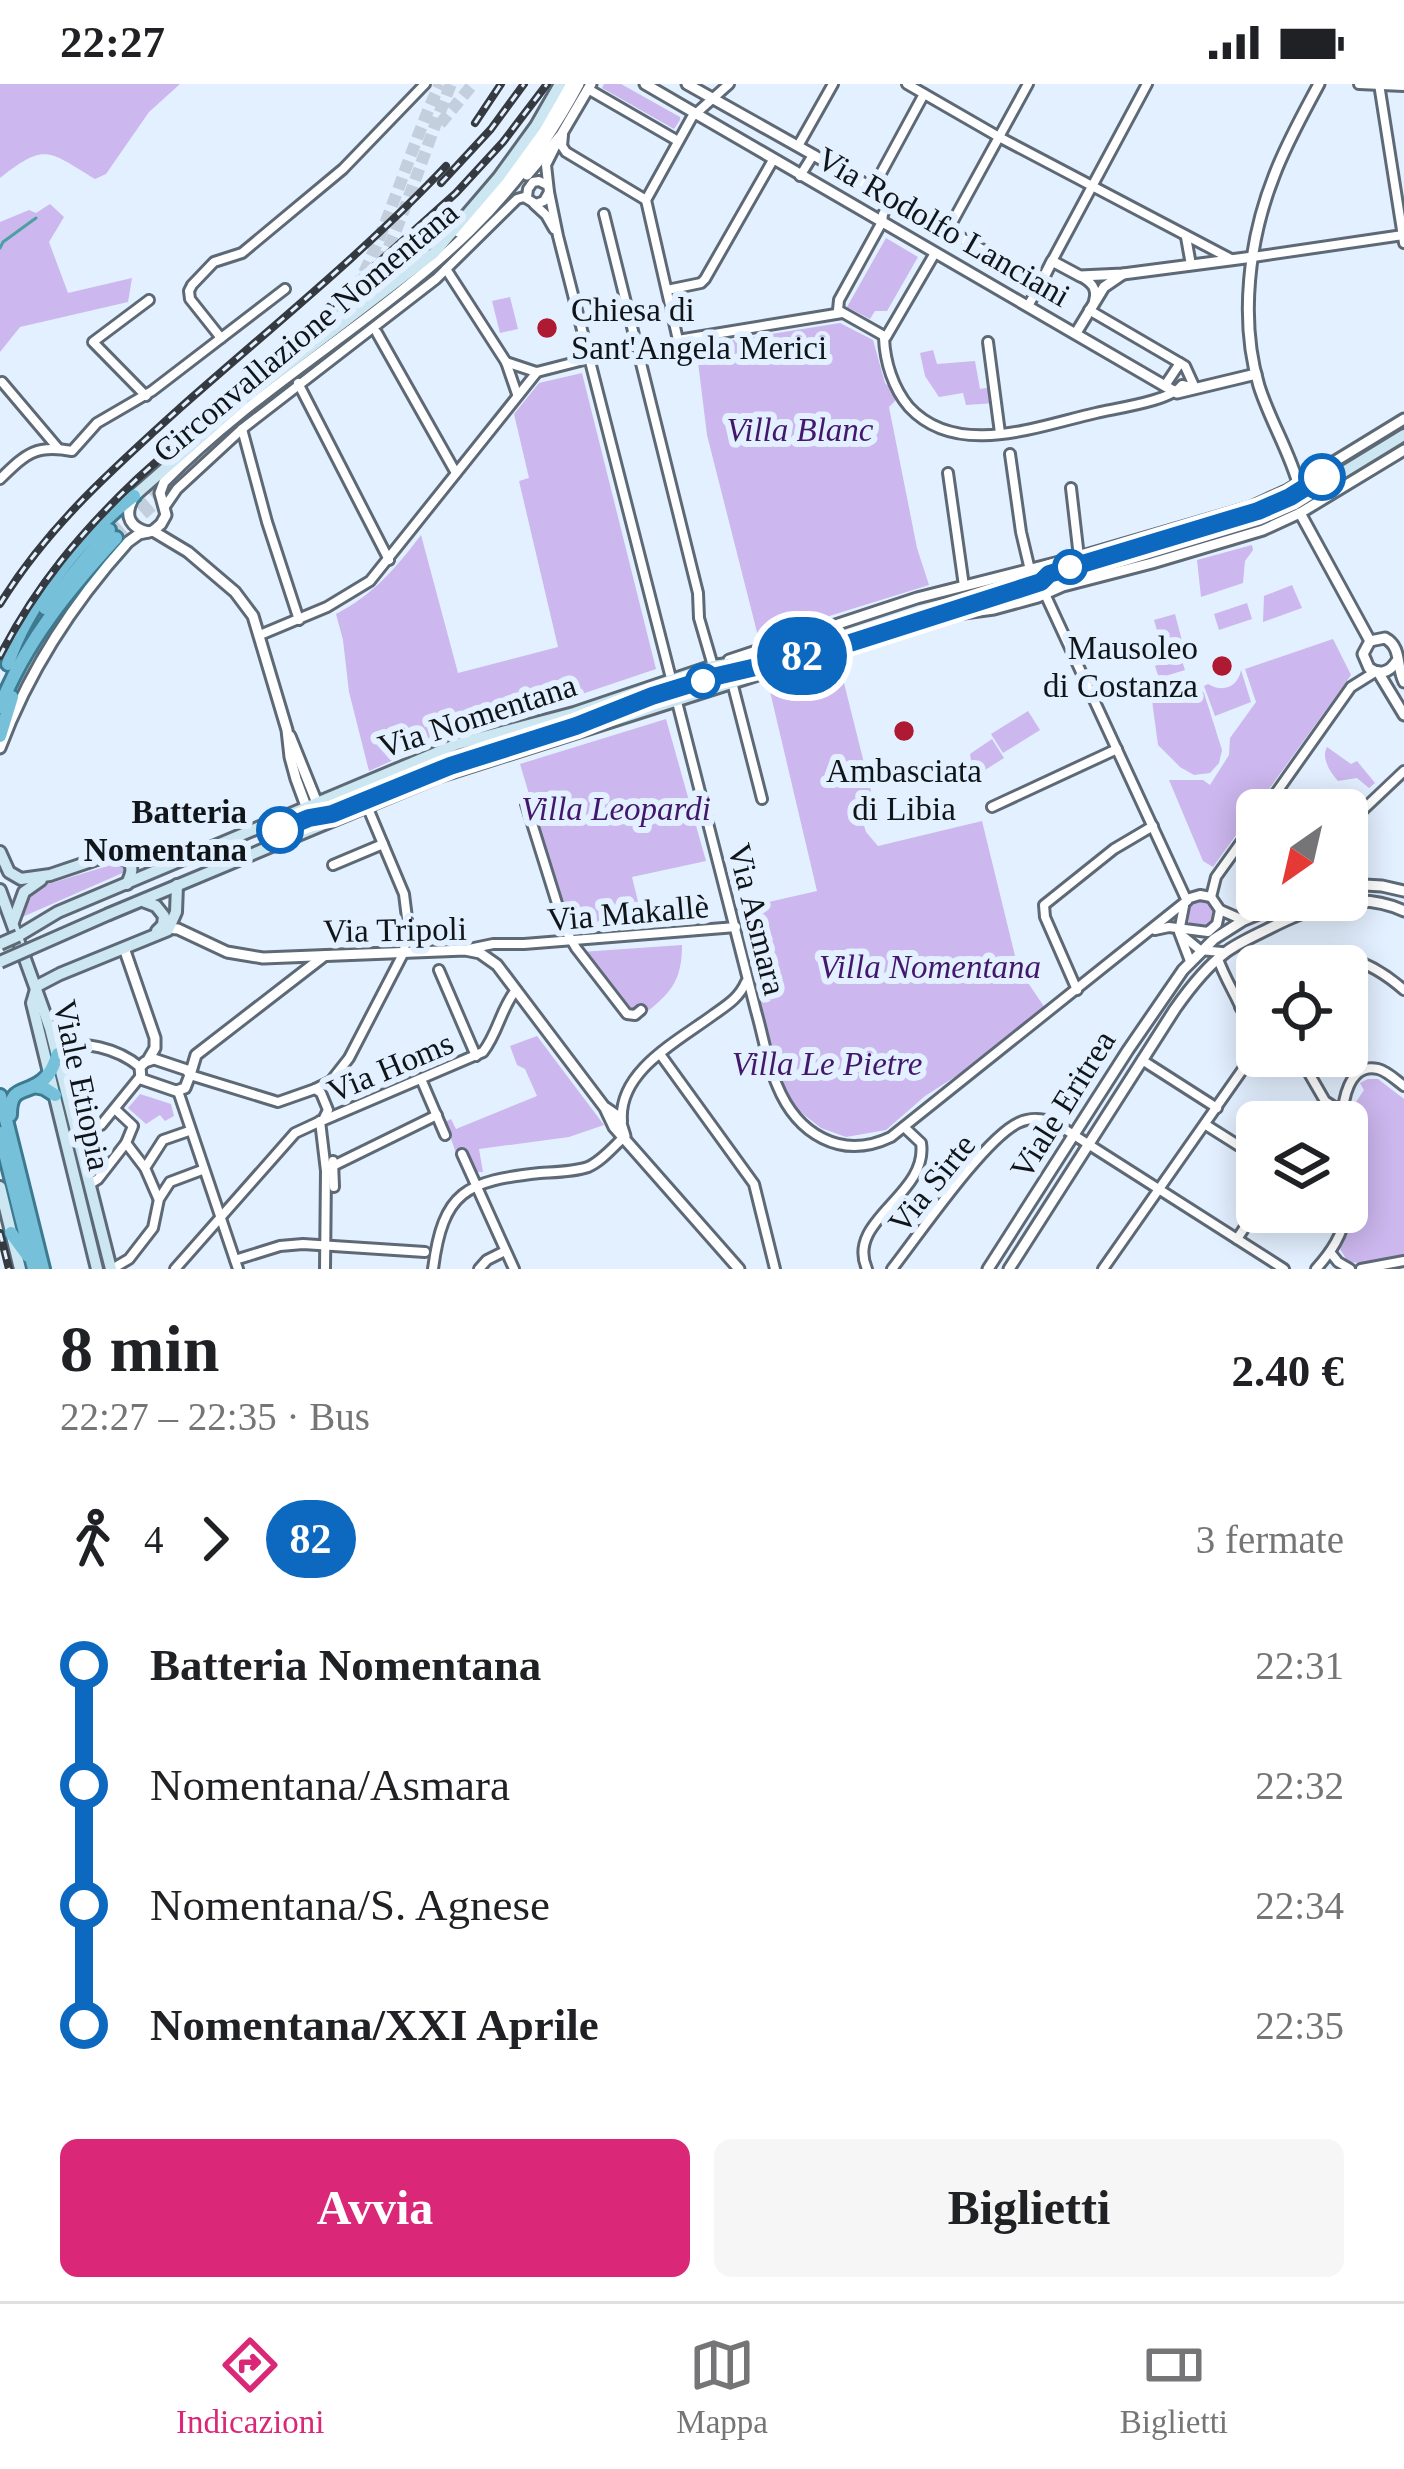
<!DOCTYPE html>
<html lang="it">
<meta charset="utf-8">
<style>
:root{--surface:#fff;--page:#f6f6f6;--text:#202124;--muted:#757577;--line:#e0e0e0;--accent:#db2777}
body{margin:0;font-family:Georgia,serif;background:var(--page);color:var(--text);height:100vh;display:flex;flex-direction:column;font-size:45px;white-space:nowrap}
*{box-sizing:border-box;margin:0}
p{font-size:39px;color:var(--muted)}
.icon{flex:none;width:66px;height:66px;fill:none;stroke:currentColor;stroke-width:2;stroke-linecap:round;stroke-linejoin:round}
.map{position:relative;height:1185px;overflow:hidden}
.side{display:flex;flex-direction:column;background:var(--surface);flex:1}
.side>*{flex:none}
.badge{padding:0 24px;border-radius:39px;font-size:42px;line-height:78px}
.needle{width:78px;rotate:214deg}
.fabs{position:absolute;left:1236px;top:705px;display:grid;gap:24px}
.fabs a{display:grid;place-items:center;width:132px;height:132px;border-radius:18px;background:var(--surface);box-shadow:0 6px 30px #0003;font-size:60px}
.map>.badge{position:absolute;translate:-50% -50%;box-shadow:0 0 0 6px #fff}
.legs{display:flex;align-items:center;gap:18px;height:132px;padding:0 60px;font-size:39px}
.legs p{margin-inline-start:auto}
.overview{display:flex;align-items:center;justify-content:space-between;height:204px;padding:0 60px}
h1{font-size:66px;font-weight:700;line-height:90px}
.button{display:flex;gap:24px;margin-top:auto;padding:24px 60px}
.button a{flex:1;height:138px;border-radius:18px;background:var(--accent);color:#fff;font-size:48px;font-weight:700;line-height:138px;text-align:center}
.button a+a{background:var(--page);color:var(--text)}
ul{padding:0 60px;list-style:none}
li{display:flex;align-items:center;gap:42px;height:120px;font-size:45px}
li i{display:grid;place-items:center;width:18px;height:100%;margin:0 15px;background:currentColor}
li i::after{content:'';width:30px;height:30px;margin:-15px;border:9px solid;border-radius:50%;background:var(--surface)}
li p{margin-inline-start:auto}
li:first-child i{background:linear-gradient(#0000 50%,currentColor 0)}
li:last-child i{background:linear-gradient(currentColor 50%,#0000 0)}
.status{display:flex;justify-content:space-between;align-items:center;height:84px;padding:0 60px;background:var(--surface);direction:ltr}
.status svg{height:33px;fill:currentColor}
.dock{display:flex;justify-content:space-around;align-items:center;height:168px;border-top:3px solid var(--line);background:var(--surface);font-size:33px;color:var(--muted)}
.dock a{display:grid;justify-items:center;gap:6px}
.dock .current{color:var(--accent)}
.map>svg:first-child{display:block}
</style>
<div class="status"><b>22:27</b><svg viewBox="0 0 49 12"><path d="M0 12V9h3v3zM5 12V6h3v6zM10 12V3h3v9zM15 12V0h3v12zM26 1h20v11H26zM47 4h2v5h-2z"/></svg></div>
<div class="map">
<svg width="1404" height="1185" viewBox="0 0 1404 1185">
<rect width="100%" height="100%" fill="#e3f0ff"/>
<g fill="#ccb7ee">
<path d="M0,0H180L149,28L106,90L95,95C48,67 46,58 0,94Z"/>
<path d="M604,0H621L680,33V36L674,45L602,4Z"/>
<path d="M50,120L64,133L49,158L68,209L132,194L128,218L20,243L0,268V138L29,126L36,129Z"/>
<path d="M886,154L918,173L887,227H875L870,235L847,223Z"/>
<path d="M510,213L518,245L500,249L492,217Z"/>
<path d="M840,239L873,256L885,299L894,308L896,316L889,323L917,464L929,501L810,538C793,537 776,550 759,556L707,351L696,262Z"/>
<path d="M933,266L937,280L975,277L980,305L992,303L995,319L966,321L963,309L939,313L925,292L920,269Z"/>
<path d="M582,289L656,585L570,614L449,651L369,687L349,608L343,556L336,530C373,511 396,484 421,451L458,589L558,563L519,397L529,394L514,330L539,299Z"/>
<path d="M1252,461L1253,466L1245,477L1243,499L1201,513L1197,476Z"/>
<path d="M1292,501L1302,524L1263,538L1264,512Z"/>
<path d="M1247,519L1252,535L1219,546L1214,530Z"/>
<path d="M1175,530L1186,572L1181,574L1185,586L1159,594L1155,582L1166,578L1154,536Z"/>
<path d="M1333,555L1351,591L1213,783L1203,777L1169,696H1203L1210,701L1229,671L1230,654L1256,618L1245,585Z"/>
<path d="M839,579L871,707L861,732L866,748L878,762L982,737L1018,884L1045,924L961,989L925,1012L886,1046L846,1053L821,1044L798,1026L779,1003L747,879L737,825L817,807L768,599Z"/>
<path d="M1241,586L1251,618L1215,632L1204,602L1208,600C1223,609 1238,603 1241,586Z"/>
<path d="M1186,597L1204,609L1222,666L1219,679L1210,689L1194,691L1180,683L1158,661L1151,609Z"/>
<path d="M1028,627L1040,646L1003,669L991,650Z"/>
<path d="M666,635L706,777L632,793L644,842L573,846L569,844L520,680Z"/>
<path d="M992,655L1004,674L974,693L970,670Z"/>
<path d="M1327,663L1351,680L1357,677L1375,699L1369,704L1357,694L1338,697C1330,688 1321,674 1327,663Z"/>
<path d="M124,777L127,787L20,834L22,821L35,804Z"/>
<circle cx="1201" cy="831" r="14"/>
<path d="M682,861C682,897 671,909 643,931L638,925L631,927L628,925L581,868Z"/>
<path d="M537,952L604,1041L569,1053L479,1065L483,1088H474L465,1067L456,1069L445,1038L451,1035L456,1045L537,1012L525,985L517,981L510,962Z"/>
<path d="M1368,995H1378L1404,1015V1171L1361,1179L1348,1178L1340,1165L1351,1135L1356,1018L1364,1006L1360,999Z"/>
<path d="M140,1010L171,1020L174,1032L165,1037L160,1031L146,1040L128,1024Z"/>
</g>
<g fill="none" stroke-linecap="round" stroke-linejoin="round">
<path stroke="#4ba0a4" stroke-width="3" d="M0,164L3,158L36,134"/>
<g stroke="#c3cfdc" stroke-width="12" stroke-dasharray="12 6" stroke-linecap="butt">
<path d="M440,40L473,0"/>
<path d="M327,250C379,184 403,77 440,0"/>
<path d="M336,257C388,192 419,78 451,0"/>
<path d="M237,345L312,279"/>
<path d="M109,446L169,392"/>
<path d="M116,454L213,367"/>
</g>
<g stroke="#5e6976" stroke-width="14">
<g id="minor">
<path d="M729,0L692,33L646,116L678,256L842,229"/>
<path d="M907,0L999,53L1231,175"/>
<path d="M1359,0L1404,2"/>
<path d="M1379,0L1404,159"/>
<path d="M588,5L678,57"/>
<path d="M563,51L562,62L566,68L646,116"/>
<path d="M798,62L833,0"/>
<path d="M800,92L813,71"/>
<path d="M873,104L924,10"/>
<path d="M549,108L558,152L756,927C763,951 767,978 777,1001C797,1050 841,1077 891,1053L1190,814L1200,811L1211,813"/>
<path d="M527,113L528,105L533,98L539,97L547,101"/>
<path d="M892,115L883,130L882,138L839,216L838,226L886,253L935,169"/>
<path d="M534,120L546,131L554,145"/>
<path d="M604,130L698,509L699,534L713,582"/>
<path d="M948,146L1028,0"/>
<path d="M1186,153L1191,181"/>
<path d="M1253,173L1403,151"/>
<path d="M1052,177L1147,0"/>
<path d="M446,185L506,278L517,310"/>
<path d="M1080,192C1091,198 1098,204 1094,217"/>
<path d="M667,206L701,199L705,195L773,76"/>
<path d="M1028,222L1041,199"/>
<path d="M377,249L456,389"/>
<path d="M221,254L190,215L189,207L192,201L214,178L242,169L343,85L425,0"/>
<path d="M884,254C885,278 893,304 909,323C957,375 1038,342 1096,329C1117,324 1171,317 1182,301L1195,304L1185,282L1089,226"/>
<path d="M988,258L1000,349"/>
<path d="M506,278L536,288"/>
<path d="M537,288L615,268"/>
<path d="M2,298L57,363"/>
<path d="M298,299L389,476"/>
<path d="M1166,300L1180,279"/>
<path d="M146,312L93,258L149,216"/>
<path d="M242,345L267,438L299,536"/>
<path d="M1010,370L1021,448L1030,486"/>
<path d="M948,389L964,502"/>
<path d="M0,395C26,370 35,360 72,367L97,339L152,307L285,205"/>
<path d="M1071,404L1079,473"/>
<path d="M166,421L177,405L242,345L436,195L517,115L524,113L536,120L544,117L549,108L546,81L555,63"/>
<path d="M1037,484L1045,510L1187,817"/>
<path d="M260,551L327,523L370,497L537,288"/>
<path d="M732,598L762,715"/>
<path d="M526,720L565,845L576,864L627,930L635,931L641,926"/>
<path d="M992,723L1117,665"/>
<path d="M1264,726L1351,603L1375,588"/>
<path d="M1347,741L1404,687"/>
<path d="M333,781L383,760"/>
<path d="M1211,813L1216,793L1257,736"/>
<path d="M1211,813L1220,826L1243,836"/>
<path d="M1184,822L1179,848L1190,877"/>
<path d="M1155,846L1169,843L1208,848L1217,840L1220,826"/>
<path d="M1183,852L1200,866L1222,868"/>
<path d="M469,865L493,860H524L736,843"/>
<path d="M1285,882C1328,859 1370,876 1404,906"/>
<path d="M439,886L476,972"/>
<path d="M1077,906L1045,833L1044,821L1114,765L1153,742"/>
<path d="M1240,923L1257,907"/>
<path d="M58,970C79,951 121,967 140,983"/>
<path d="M660,970L754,1100L775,1185"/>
<path d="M1299,972L1325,1017L1342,1028"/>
<path d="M1142,976L1217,1024"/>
<path d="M421,995L445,1051"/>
<path d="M315,1005L331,997L349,974L404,868L407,834L404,810L367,722"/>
<path d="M178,1007L238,1185"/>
<path d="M117,1027L133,1042L126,1059L145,1084"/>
<path d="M324,1036L483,968C498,949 501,924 516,906"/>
<path d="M320,1037L326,1087L325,1185"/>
<path d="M622,1037C618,987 678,957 713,931C727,921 739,914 746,898"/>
<path d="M1343,1038C1342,1019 1348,978 1378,985C1387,987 1397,997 1404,1002"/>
<path d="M1206,1041L1244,1065L1257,1078"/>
<path d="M77,1047L101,1041L140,993"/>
<path d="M462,1070L514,1185"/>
<path d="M333,1077L334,1103"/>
<path d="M333,1082L437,1031"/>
<path d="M90,1100L98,1095L126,1059"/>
<path d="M158,1114L145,1084L163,1056L189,1047"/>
<path d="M1237,1155L1257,1125"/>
<path d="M1330,1168L1338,1178L1350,1185"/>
<path d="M235,1176L280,1162L303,1160L425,1168"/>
<path d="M112,1185L129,1175L153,1144L159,1115L170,1098L202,1086"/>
<path d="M175,1185L295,1049L323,1036L328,1026L321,1009L315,1005L278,1018L190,991"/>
<path d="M433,1185C443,1107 466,1097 540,1089C555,1088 573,1088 588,1083C602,1077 614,1062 625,1052"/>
<path d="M479,1185L487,1176L505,1167"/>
<path d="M867,1185C845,1136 929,1111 921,1059L904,1043"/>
<path d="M892,1185C918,1152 984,1055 1018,1039C1031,1033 1042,1034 1055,1039L1284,1185"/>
<path d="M1103,1185L1250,975C1258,940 1229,907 1218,875"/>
<path d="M1316,1185C1331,1168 1343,1151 1346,1128"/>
<path d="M1361,1185L1404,1177"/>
</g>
</g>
<g stroke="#5e6976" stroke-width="15">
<g id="tertiary">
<path d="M645,0L1177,309L1256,290"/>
<path d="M687,0L1041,199L1052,177L1080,192L1123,190L1253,173"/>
<path d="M527,91L561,51L591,0"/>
<path d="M458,148C503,105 541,55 570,0"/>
<path d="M1076,249L1104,203L1123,190"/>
<path d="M1300,406C1291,370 1270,337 1259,302C1239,236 1249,155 1274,92C1286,60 1303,30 1319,0"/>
<path d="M132,417C124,433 131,444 148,448"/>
<path d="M1300,429L1370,557"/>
<path d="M153,447L161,440L166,431L160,409L164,398C257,303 375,239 470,147C514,104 550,54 579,0"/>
<path d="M153,447L188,468L235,508L253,532L287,646L290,673L296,695L314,744"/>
<path d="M949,531L994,525L1038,513L1063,502L1152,479L1263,446L1300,429L1404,366"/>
<path d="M1370,557L1385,554C1402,563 1396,582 1404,598"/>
<path d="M1370,557L1363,570L1369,584C1379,591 1389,589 1396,578"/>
<path d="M729,576L917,514L1079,473L1251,423L1288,406L1404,335"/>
<path d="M1378,588L1404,631"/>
<path d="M290,652L317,719"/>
<path d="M0,664C29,586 72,520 128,458L139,450L153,447"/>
<path d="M1347,800L1382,802L1404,807"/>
<path d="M165,844L178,845L227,868L263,874L465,866L480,869L497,881L605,1024L614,1043L739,1185"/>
<path d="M124,864L155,954V964L148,976"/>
<path d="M154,975L187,986L190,991L185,1004L176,1007L141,995L140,983L145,978Z"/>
<path d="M190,991L196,971L324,872"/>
<path d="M606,1024L619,1033L625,1052"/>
<path d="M988,1185L1128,966L1183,886L1214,855L1244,836L1292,816"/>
<path d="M1009,1185L1175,925C1189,905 1206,883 1226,868C1238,859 1254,852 1268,845C1311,823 1357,805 1404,827"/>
</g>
</g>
<g stroke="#5e6976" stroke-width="16">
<g id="secondary">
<path d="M134,412L250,310L434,169L499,93L536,42L560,0"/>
<path d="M0,768L9,788L21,795L50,791L121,767L173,779"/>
<path d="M117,774L126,775C135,783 131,790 127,800"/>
<path d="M0,806L50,944L111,1185"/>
<path d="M143,817L156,822L164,832L163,841L157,847"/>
<path d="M109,830L437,693L797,578L963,522L1258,434L1301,414L1404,351"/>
<path d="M13,838L24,808L41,796"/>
<path d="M18,852L58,828L457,660L574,629L713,582L814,568"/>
<path d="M37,902L32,919L97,1185"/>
<path d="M37,902L60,890L168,846L176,828L177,801"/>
<path d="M0,1103L20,1185"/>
</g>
</g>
<g stroke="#3d7a90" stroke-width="18">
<g id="trunk">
<path d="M45,524L109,446"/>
<path d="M8,580C25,523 86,447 134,412"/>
<path d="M0,623C25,558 70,504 116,454"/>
<path d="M0,652L12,613"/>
<path d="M34,1002L44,1004L55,1011"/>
<path d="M0,1012L43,1185"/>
<path d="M10,1031C10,1001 25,1011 42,997C51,990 54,980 58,970"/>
<path d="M0,1049L34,1185"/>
<path d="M11,1149L28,1172"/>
</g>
</g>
<use href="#minor" stroke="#fff" stroke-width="8"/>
<use href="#tertiary" stroke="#fff" stroke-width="9"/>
<use href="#secondary" stroke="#cce7f1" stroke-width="10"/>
<use href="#trunk" stroke="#77c0da" stroke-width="12"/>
<g stroke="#343a40" stroke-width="8">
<g id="rail">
<path d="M475,39L501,0"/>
<path d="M441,99L491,45L524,0"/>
<path d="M0,520C48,442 113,385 180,324C269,245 364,169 446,82"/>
<path d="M0,572C35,503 82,447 138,394L456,109L503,58L547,0"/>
<path d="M0,1149L9,1185"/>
</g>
</g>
<use href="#rail" stroke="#e3f0ff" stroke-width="3" stroke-dasharray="9" stroke-linecap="butt"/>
<g stroke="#5e6976" stroke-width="16" stroke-linecap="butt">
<g id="secondary-bridge">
<path d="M0,860L18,852"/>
<path d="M0,878L109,830"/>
</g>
</g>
<use href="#secondary-bridge" stroke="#cce7f1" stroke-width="10"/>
</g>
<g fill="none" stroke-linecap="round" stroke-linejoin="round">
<g stroke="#fff" stroke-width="27">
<path id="line-1" d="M280,746L309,734L332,730L450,682L576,642L652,612L717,592L825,567L1041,498L1049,490L1258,427L1290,413L1322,393"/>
</g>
<use href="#line-1" stroke="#0c69bf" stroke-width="18"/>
</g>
<g fill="#ae1a32" stroke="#e3f0ff" stroke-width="4.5">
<circle cx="547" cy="244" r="12"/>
<circle cx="1222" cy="582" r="12"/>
<circle cx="904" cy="647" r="12"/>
</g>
<g fill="#fff" stroke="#0c69bf" stroke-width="6">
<circle cx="1322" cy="393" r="21"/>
<circle cx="1070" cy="483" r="15"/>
<circle cx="703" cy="597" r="15"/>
<circle cx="280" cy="746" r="21"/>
</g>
<g text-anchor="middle" stroke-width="12" stroke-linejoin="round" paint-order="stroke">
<g font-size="33" fill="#101519" stroke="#e3f0ff">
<text transform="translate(944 142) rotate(30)" y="12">Via Rodolfo Lanciani</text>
<text transform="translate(305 247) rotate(-40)" y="12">Circonvallazione Nomentana</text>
<text transform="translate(477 631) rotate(-18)" y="12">Via Nomentana</text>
<text transform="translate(628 828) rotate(-5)" y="12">Via Makallè</text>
<text transform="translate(758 835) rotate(76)" y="12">Via Asmara</text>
<text transform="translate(395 845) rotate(-1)" y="12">Via Tripoli</text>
<text transform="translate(390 982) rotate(-23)" y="12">Via Homs</text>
<text transform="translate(83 1001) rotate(78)" y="12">Viale Etiopia</text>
<text transform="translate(1062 1020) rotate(-58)" y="12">Viale Eritrea</text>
<text transform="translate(931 1099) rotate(-51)" y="12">Via Sirte</text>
</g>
<g font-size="33" fill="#101519" stroke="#e3f0ff" text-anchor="start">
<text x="571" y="237">Chiesa di<tspan x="571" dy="38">Sant'Angela Merici</tspan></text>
<text x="1198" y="575" text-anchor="end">Mausoleo<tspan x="1198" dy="38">di Costanza</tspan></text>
<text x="904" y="698" text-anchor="middle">Ambasciata<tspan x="904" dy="38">di Libia</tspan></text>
</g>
<g font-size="33" font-style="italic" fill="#42176c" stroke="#e3f0ff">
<text x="800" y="357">Villa Blanc</text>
<text x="616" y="736">Villa Leopardi</text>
<text x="930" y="894">Villa Nomentana</text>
<text x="827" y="991">Villa Le Pietre</text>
</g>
<g font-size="33" font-weight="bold" fill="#101519" stroke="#e3f0ff" text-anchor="end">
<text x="247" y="739">Batteria<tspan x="247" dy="38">Nomentana</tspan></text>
</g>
</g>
</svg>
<div class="fabs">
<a><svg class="needle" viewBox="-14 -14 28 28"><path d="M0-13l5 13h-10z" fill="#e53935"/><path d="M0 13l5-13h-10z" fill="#757577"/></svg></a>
<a><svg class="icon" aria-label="locate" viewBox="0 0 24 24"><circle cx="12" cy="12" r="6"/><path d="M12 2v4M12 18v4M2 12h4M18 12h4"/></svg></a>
<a><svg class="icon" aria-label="layers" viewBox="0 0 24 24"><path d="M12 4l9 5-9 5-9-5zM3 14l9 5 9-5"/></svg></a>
</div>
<b class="badge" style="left:802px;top:572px;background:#0c69bf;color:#fff">82</b>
</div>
<section class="side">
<div class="overview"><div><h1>8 min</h1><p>22:27 – 22:35 · Bus</p></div><b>2.40 €</b></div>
<div class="legs"><svg class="icon" aria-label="walk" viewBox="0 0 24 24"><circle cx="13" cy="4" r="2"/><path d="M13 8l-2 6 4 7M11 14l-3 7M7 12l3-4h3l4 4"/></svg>4<svg class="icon" aria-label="forward" viewBox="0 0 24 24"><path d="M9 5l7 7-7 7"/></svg><b class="badge" style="background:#0c69bf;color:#fff">82</b><p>3 fermate</p></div>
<ul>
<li><i style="color:#0c69bf"></i><b>Batteria Nomentana</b><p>22:31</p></li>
<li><i style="color:#0c69bf"></i><span>Nomentana/Asmara</span><p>22:32</p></li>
<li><i style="color:#0c69bf"></i><span>Nomentana/S. Agnese</span><p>22:34</p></li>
<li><i style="color:#0c69bf"></i><b>Nomentana/XXI Aprile</b><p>22:35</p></li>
</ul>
<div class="button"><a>Avvia</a><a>Biglietti</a></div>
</section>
<nav class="dock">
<a class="current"><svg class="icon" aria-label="directions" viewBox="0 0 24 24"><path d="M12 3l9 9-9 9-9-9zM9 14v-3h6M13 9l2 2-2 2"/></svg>Indicazioni</a>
<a><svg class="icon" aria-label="map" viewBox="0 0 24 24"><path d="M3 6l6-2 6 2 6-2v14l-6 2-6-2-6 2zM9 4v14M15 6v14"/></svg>Mappa</a>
<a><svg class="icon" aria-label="tickets" viewBox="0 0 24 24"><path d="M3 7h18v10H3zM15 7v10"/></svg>Biglietti</a>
</nav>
